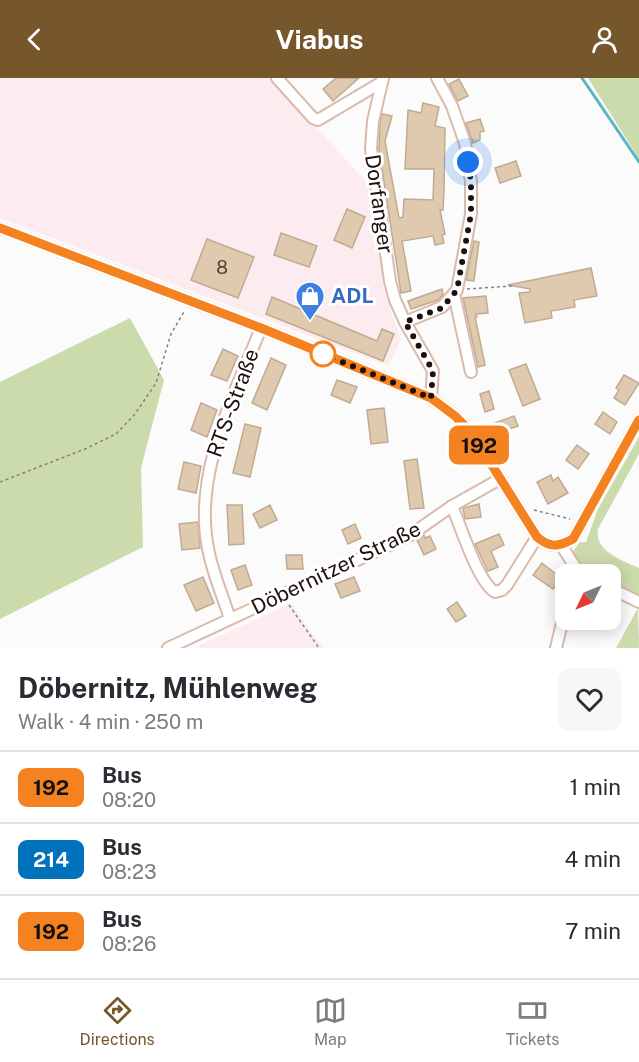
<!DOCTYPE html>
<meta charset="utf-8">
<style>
:root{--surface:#fff;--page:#f7f7f7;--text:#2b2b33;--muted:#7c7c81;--line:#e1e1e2;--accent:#76572c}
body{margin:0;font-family:"Public Sans",sans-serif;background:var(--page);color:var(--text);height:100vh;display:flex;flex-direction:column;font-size:22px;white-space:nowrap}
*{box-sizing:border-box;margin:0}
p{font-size:20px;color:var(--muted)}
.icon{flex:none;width:33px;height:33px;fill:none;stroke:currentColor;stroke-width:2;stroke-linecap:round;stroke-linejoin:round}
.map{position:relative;height:570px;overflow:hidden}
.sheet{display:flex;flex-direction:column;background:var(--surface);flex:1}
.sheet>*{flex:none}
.badge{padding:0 12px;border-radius:9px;font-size:21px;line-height:39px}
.needle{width:39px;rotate:227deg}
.controls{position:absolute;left:555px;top:486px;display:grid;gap:12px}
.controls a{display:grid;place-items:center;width:66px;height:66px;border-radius:12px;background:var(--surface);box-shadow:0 3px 15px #0003;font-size:30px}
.you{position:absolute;width:30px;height:30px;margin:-15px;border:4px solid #fff;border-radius:50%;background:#1a73e8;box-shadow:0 0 0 9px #1a73e833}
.map>.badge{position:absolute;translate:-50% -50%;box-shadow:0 0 0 3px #fff}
.round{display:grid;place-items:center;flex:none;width:63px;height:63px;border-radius:12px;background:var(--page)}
.head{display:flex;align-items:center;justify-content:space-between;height:102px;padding:0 18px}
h1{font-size:28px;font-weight:700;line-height:45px}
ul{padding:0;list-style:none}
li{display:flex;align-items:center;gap:18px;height:72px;padding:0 18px;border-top:2px solid var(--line)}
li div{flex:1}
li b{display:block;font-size:22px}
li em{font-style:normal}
li .badge{min-width:66px;font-weight:700;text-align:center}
header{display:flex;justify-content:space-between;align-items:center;height:78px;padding:0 18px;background:var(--accent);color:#fff;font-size:27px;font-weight:700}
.menu{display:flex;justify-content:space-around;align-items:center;height:84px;border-top:2px solid var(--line);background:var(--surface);font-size:16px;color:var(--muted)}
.menu a{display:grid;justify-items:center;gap:3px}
.menu .selected{color:var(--accent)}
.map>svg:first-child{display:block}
</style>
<header><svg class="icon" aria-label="back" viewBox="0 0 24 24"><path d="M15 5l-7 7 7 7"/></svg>Viabus<svg class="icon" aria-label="person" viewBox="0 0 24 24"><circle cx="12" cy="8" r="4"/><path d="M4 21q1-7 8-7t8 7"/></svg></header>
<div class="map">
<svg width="639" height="570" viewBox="0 0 639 570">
<rect width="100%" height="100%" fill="#fbfbfb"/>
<g fill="#fdecef">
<path d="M0,0H271L370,108L386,219L401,262L388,288L0,140Z"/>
<path d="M291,525L323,570H194Z"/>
</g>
<g fill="#cbdbab">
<path d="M588,0H639V81Z"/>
<path d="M130,240L164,302L141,390L143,469L0,541V304Z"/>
<path d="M639,359V376L598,451C594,473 622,482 639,490V519L611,505L610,496C590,496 586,495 573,478V473L580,464H586L598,431Z"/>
<path d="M638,530L639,570H616Z"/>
</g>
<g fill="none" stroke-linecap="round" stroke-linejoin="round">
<path stroke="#5db6c7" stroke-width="3" d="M582,0L639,84"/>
</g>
<g fill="#dfc9af" stroke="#c0ab92" stroke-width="1.5">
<path d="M336,0H359L333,23L323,11Z"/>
<path d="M459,1L468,18L458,23L449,6Z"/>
<path d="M423,25L439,29L435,48L445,50L444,113L443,132H440L445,156L442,157L444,165L435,167L433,158L402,163L411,213L401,215L379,71L380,44L382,36L392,38L385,63L399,140L403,139L404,121L433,122L434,91H405L408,32L421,35Z"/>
<path d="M480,41L484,53L480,54V62L473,65L466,45Z"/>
<path d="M516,83L521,98L500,105L495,90Z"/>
<path d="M347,131L365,139L352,170L334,162Z"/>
<path d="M281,155L317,168L309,189L274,177Z"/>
<path d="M207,161L254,179L238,220L191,202Z"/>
<path d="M474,163L479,164L474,203L466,202Z"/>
<path d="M591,190L597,218L574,222L575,229L551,233L552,240L525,245L519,215L530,214V211L508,207Z"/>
<path d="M442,211L443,216L438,222L411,231L408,223Z"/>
<path d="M486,218L488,235L476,236L477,239H475L485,287L478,289L463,220Z"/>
<path d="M272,219L377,263L382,251L394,256L383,283L266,236Z"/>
<path d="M223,271L238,278L227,303L211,297Z"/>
<path d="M271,280L286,287L267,332L252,325Z"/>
<path d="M526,286L540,321L523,328L509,292Z"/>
<path d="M624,297L639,305L625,327L614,320L619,312L616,310Z"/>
<path d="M337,302L357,309L350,325L331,317Z"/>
<path d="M489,313L494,331L485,334L480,316Z"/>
<path d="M201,325L217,332L207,359L191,352Z"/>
<path d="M384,330L388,364L371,366L367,332Z"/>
<path d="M603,334L617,344L610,356L595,346Z"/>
<path d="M514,338L518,348L495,356L492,346Z"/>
<path d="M245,346L261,350L250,399L233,395Z"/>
<path d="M577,367L589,376L578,391L566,382Z"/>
<path d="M417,381L424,430L410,431L404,383Z"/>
<path d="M184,384L201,388L196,415L178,411Z"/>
<path d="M551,397L553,403L558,399L568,415L548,426L537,404Z"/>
<path d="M479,426L481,439L465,441L463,430Z"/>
<path d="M227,427H242L244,466L229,467Z"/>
<path d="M270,427L277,442L260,450L253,436Z"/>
<path d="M198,444L200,470L182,472L179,446Z"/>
<path d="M355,446L361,460L348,466L342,452Z"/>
<path d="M499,456L504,467L491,473L498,489L488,493L475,466Z"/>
<path d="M424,457L425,460L430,458L436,471L424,477L417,462Z"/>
<path d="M286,477H302L303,491H287Z"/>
<path d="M542,485L561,500L553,511L533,497Z"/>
<path d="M245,487L252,507L238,512L231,492Z"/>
<path d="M203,499L214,525L196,533L184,507Z"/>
<path d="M354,499L360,513L341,520L335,506Z"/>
<path d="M457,524L466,538L456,544L447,531Z"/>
</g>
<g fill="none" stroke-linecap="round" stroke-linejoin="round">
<g stroke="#dabaab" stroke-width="14">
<g id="minor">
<path d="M277,0L313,40L318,42L382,4"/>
<path d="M383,0L373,43L371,71L390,203L395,222L405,244L433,293L431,320"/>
<path d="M0,150L261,250L431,320L455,338L471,354L537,459C550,470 558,469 573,461L639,342"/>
<path d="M454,216L471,294"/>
<path d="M405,244L442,229L457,212L471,136V104L465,65L452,28L437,0"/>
<path d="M452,428C461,449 478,504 495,514L502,512L507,507L537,459"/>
<path d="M561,467L577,492L586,496"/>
<path d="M610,510L639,524"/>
<path d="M230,541C223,518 212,494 208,470C193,395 234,318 261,250"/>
<path d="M168,570L409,458L452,428L500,401"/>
<path d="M556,570L566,528"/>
</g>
</g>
<g stroke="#86807d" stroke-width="1.5" stroke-dasharray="3 3" stroke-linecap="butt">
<path d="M467,211L512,208"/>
<path d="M0,404L85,371L116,356L135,336L156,305L171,256L185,232"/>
<path d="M534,432L570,441"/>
<path d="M289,527L319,570"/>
</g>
<use href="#minor" stroke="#fff" stroke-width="10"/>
</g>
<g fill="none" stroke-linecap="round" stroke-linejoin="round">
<g stroke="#fff" stroke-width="14">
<path id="line" d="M0,150L261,250L431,320L455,338L471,354L537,459C550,470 558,469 573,461L639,342"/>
</g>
<use href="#line" stroke="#f58220" stroke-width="9"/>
<path stroke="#1c110c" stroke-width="6" stroke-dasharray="0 10.8" d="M323,276L431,320L433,293L405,244L442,230L457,212L471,136V104L468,84"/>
</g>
<defs>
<g id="shop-pin" transform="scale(1.5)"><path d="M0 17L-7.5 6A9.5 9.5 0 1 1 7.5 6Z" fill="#3f7fe0" stroke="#fff"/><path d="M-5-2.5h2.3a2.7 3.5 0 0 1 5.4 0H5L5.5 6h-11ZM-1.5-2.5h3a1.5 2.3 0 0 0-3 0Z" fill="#fff"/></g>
</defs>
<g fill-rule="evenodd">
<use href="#shop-pin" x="310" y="218"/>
</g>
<circle fill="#fff" stroke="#f58220" stroke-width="3" cx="323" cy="276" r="12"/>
<g text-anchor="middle" stroke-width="6" stroke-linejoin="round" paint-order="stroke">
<g font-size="18" fill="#4d3f35">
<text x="222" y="196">8</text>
</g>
<g font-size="21" fill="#1c110c" stroke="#fff">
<text transform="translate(379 126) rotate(82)" y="7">Dorfanger</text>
<text transform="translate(233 325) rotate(-70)" y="7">RTS-Straße</text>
<text transform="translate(336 490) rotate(-26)" y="7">Döbernitzer Straße</text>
</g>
<g font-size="21" font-weight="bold" fill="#366cbe" stroke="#fff" text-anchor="start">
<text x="331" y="225">ADL</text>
</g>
</g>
</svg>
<div class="controls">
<a><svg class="needle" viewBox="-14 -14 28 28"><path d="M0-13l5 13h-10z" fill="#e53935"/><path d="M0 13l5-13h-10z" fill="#7c7c81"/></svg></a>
</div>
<div class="you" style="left:468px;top:84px"></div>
<b class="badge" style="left:479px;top:367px;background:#f58220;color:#111">192</b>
</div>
<section class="sheet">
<div class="head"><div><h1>Döbernitz, Mühlenweg</h1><p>Walk · 4 min · 250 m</p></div><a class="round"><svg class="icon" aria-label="heart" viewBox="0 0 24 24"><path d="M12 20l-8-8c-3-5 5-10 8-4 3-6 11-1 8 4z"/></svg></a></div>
<ul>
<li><span class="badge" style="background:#f58220;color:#111">192</span><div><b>Bus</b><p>08:20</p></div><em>1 min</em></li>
<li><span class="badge" style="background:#0072bc;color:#fff">214</span><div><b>Bus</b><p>08:23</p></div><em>4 min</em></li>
<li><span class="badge" style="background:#f58220;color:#111">192</span><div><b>Bus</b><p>08:26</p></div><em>7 min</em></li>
</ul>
</section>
<nav class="menu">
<a class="selected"><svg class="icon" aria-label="directions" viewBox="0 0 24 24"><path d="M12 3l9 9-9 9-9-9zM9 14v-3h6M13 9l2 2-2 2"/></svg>Directions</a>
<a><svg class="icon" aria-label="map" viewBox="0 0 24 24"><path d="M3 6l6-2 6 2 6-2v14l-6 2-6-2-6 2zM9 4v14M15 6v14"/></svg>Map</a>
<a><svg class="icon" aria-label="tickets" viewBox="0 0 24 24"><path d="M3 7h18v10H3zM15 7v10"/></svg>Tickets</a>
</nav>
